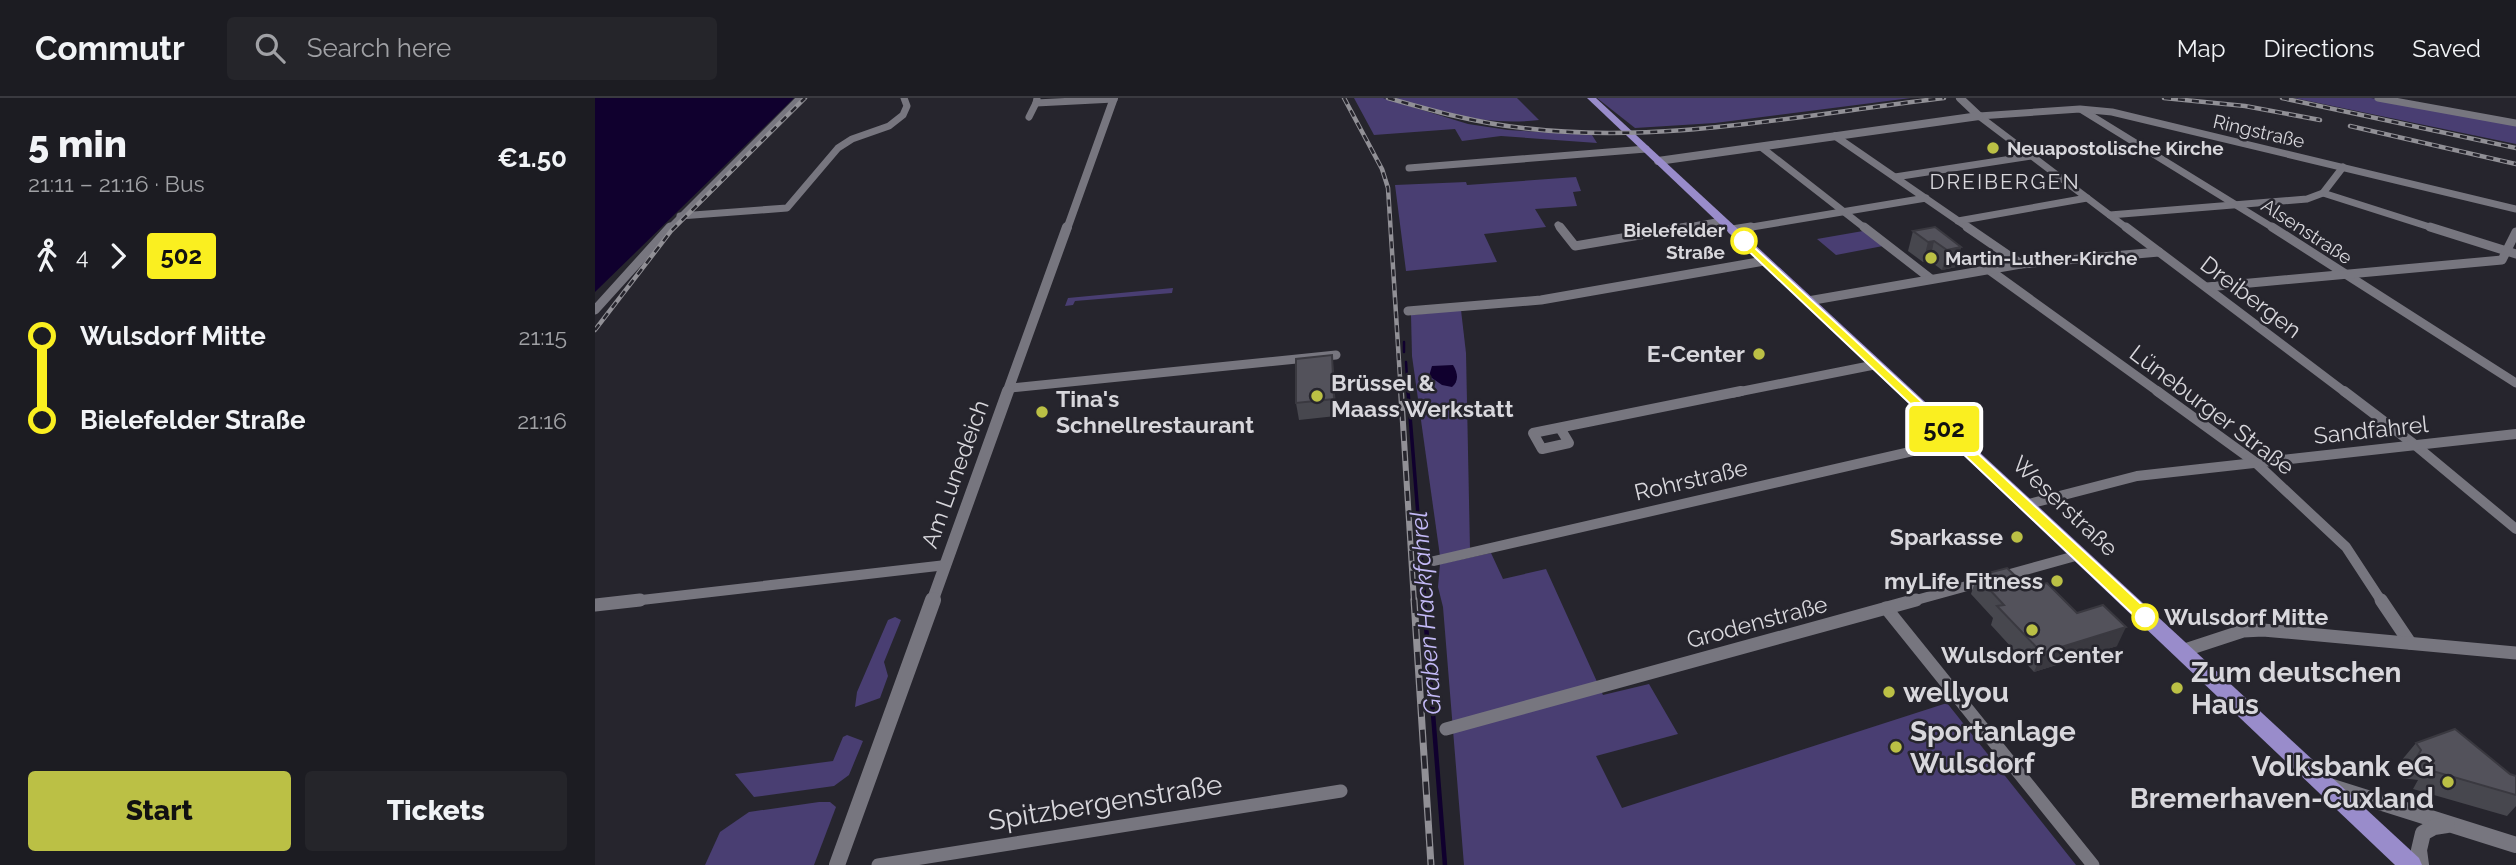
<!DOCTYPE html>
<meta charset="utf-8">
<style>
:root{--surface:#1c1c22;--page:#25252a;--text:#f1f3f6;--muted:#a0a1a5;--line:#3a3a40;--accent:#bbc045}
body{margin:0;font-family:Raleway,sans-serif;background:var(--page);color:var(--text);height:100vh;display:flex;flex-direction:column;font-size:26px;white-space:nowrap}
*{box-sizing:border-box;margin:0}
p{font-size:23px;color:var(--muted)}
.icon{flex:none;width:38px;height:38px;fill:none;stroke:currentColor;stroke-width:2;stroke-linecap:round;stroke-linejoin:round}
.map{position:relative;flex:1;overflow:hidden}
.details{display:flex;flex-direction:column;background:var(--surface);width:595px}
.details>*{flex:none}
.badge{padding:0 14px;border-radius:5px;font-size:24px;line-height:46px}
.map>.badge{position:absolute;translate:-50% -50%;box-shadow:0 0 0 4px #fff}
.legs{display:flex;align-items:center;gap:10px;height:77px;padding:0 28px;font-size:23px}
.legs p{margin-inline-start:auto}
.summary{display:flex;align-items:center;justify-content:space-between;height:119px;padding:0 28px}
h1{font-size:38px;font-weight:800;line-height:52px}
.cta{display:flex;gap:14px;margin-top:auto;padding:14px 28px}
.cta a{flex:1;height:80px;border-radius:7px;background:var(--accent);color:#111;font-size:28px;font-weight:800;line-height:80px;text-align:center}
.cta a+a{background:var(--page);color:var(--text)}
ul{padding:0 28px;list-style:none}
li{display:flex;align-items:center;gap:24px;height:84px;font-size:26px}
li i{display:grid;place-items:center;width:10px;height:100%;margin:0 9px;background:currentColor}
li i::after{content:'';width:18px;height:18px;margin:-9px;border:5px solid;border-radius:50%;background:var(--surface)}
li p{margin-inline-start:auto}
li:first-child i{background:linear-gradient(#0000 50%,currentColor 0)}
li:last-child i{background:linear-gradient(currentColor 50%,#0000 0)}
header{display:flex;align-items:center;gap:42px;box-sizing:border-box;height:98px;padding:0 35px;background:var(--surface);border-bottom:2px solid var(--line)}
header strong{font-size:33px}
nav{display:flex;gap:38px;margin-inline-start:auto;font-size:24px}
.search{width:490px;height:63px;background:var(--page);display:flex;align-items:center;gap:18px;box-sizing:border-box;padding:0 24px;border-radius:7px;color:var(--muted);font-size:26px}
main{display:flex;flex:1;min-height:0}
.map>svg:first-child{display:block}
</style>
<header>
<strong>Commutr</strong>
<div class="search"><svg class="icon" aria-label="search" viewBox="0 0 24 24"><circle cx="10" cy="10" r="6"/><path d="M15 15l6 6"/></svg>Search here</div>
<nav><a>Map</a><a>Directions</a><a>Saved</a></nav>
</header>
<main>
<section class="details">
<div class="summary"><div><h1>5 min</h1><p>21:11 – 21:16 · Bus</p></div><b>€1.50</b></div>
<div class="legs"><svg class="icon" aria-label="walk" viewBox="0 0 24 24"><circle cx="13" cy="4" r="2"/><path d="M13 8l-2 6 4 7M11 14l-3 7M7 12l3-4h3l4 4"/></svg>4<svg class="icon" aria-label="forward" viewBox="0 0 24 24"><path d="M9 5l7 7-7 7"/></svg><b class="badge" style="background:#faef20;color:#111">502</b></div>
<ul>
<li><i style="color:#faef20"></i><b>Wulsdorf Mitte</b><p>21:15</p></li>
<li><i style="color:#faef20"></i><b>Bielefelder Straße</b><p>21:16</p></li>
</ul>
<div class="cta"><a>Start</a><a>Tickets</a></div>
</section>
<div class="map">
<svg width="1921" height="767" viewBox="0 0 1921 767">
<rect width="100%" height="100%" fill="#26252d"/>
<g fill="#493e72">
<path d="M759,0H788L873,26L913,32L997,37L1002,45L906,38L867,43L860,31L779,37Z"/>
<path d="M800,0H922L944,22C896,28 846,16 800,0Z"/>
<path d="M1002,0H1316L1120,25L1040,30Z"/>
<path d="M1699,0H1776L1921,26V46Z"/>
<path d="M981,79L986,93L978,94L982,108L940,111L951,129L889,136L902,164L811,173L800,87L871,84L872,87Z"/>
<path d="M1268,133L1288,148L1241,157L1222,141Z"/>
<path d="M578,190L577,195L480,203L478,207L470,208L473,200Z"/>
<path d="M866,212L871,255L875,452L845,458L817,258L816,217Z"/>
<path d="M896,455L908,481L951,471L1008,597L1054,586L1083,636L1001,658L1027,710L1352,605L1481,767H869L848,509L843,489L845,466Z"/>
<path d="M300,519L306,522L289,564L293,578L285,600L260,609L262,594L293,522Z"/>
<path d="M252,637L268,643L254,677L239,688L159,699L140,676L238,663L248,639Z"/>
<path d="M224,704H235L241,709L219,767H110L125,734L154,714Z"/>
</g>
<g fill="#10002e">
<path d="M0,0H199L0,194Z"/>
<path d="M858,267C863,275 864,283 857,289L847,287L834,278L837,268Z"/>
</g>
<g fill="none" stroke-linecap="round" stroke-linejoin="round">
<g stroke="#10002e" stroke-width="2.5">
<path d="M809,244V254"/>
<path d="M811,264L813,295"/>
</g>
<path stroke="#10002e" stroke-width="3.5" d="M813,293L830,504"/>
<path stroke="#10002e" stroke-width="4.5" d="M829,502L850,767"/>
<g stroke="#77767f" stroke-width="7">
<path d="M442,0L441,5L519,1"/>
<path d="M1783,0L1921,25"/>
<path d="M1487,12L1680,131"/>
<path d="M1384,18L1533,131"/>
<path d="M1384,18L1485,11L1517,14L1921,111"/>
<path d="M434,19L441,5"/>
<path d="M1240,38L1375,131"/>
<path d="M1166,49L1271,131"/>
<path d="M814,70L1051,51"/>
<path d="M1300,79L1436,58"/>
<path d="M1728,95L1841,131"/>
<path d="M1515,117L1712,101L1728,95L1748,69"/>
<path d="M85,118L192,110L243,50L257,41L294,28L308,17L312,8L309,0"/>
<path d="M1363,123L1492,100"/>
<path d="M963,127L966,131"/>
<path d="M74,131L205,0"/>
<path d="M1082,131L1127,123"/>
<path d="M1145,131L1331,100"/>
</g>
<g stroke="#77767f" stroke-width="9">
<path d="M965,129L980,148L1092,129"/>
<path d="M1269,129L1336,181"/>
<path d="M1372,129L1426,166"/>
<path d="M1531,129L1751,295"/>
<path d="M1677,129L1921,285"/>
<path d="M1835,129L1921,156"/>
<path d="M1137,132L1156,129"/>
<path d="M1393,171L1565,295"/>
<path d="M1612,189L1907,162L1921,134"/>
<path d="M1213,203L1426,166L1564,154"/>
<path d="M0,212L75,129"/>
<path d="M813,213L946,202L1169,163"/>
<path d="M416,290L741,257"/>
<path d="M1138,295L1279,267"/>
</g>
<g stroke="#77767f" stroke-width="10">
<path d="M1562,293L1660,364L1751,449L1787,504"/>
<path d="M1749,293L1820,347L1921,431"/>
<path d="M965,330L974,345L947,351L938,335L1146,293"/>
<path d="M1430,407L1542,378L1921,336"/>
<path d="M839,463L1362,343"/>
<path d="M29,504L351,467"/>
<path d="M1314,504L1484,457"/>
</g>
<g stroke="#77767f" stroke-width="13">
<path d="M1786,502L1815,545"/>
<path d="M0,507L45,502"/>
<path d="M1291,510L1498,767"/>
<path d="M1587,553L1648,533L1668,532L1921,555"/>
<path d="M851,631L1321,502"/>
<path d="M283,767L746,693"/>
</g>
<g stroke="#77767f" stroke-width="8">
<path d="M1365,0L1384,18"/>
<path d="M1063,63L1384,18"/>
<path d="M472,131L519,0"/>
</g>
<path stroke="#77767f" stroke-width="10" d="M412,295L472,129"/>
<path stroke="#77767f" stroke-width="12" d="M337,504L413,293"/>
<g stroke="#77767f" stroke-width="16">
<path d="M1737,689L1921,747"/>
<path d="M242,767L338,502"/>
<path d="M1826,767L1824,752L1828,735L1839,729L1852,727"/>
</g>
<path fill="#998ccb" fill-rule="evenodd" d="M992,0H1001L1824,760L1827,767H1800Z"/>
<g stroke="#919096" stroke-width="4.5">
<g id="rail-far2">
<path d="M749,0L787,71L793,90L806,295"/>
<path d="M793,0C838,13 882,25 928,30C1067,47 1211,16 1349,0"/>
<path d="M1569,0L1650,8L1725,22"/>
<path d="M1687,0L1921,50"/>
<path d="M1755,28L1921,66"/>
<path d="M0,232L76,133L210,0"/>
</g>
</g>
<g stroke="#919096" stroke-width="6">
<path id="rail-far1" d="M806,293L819,504"/>
</g>
<g stroke="#919096" stroke-width="7">
<path id="rail" d="M819,502L836,767"/>
</g>
<use href="#rail-far2" stroke="#26252d" stroke-width="2.5" stroke-dasharray="7" stroke-linecap="butt"/>
<use href="#rail-far1" stroke="#26252d" stroke-width="3.5" stroke-dasharray="10" stroke-linecap="butt"/>
<use href="#rail" stroke="#26252d" stroke-width="4.5" stroke-dasharray="13" stroke-linecap="butt"/>
</g>
<g fill="#47474e">
<path d="M1318,133L1366,149L1361,169L1347,172L1335,163L1328,164L1313,153Z"/>
<path d="M739,274L741,318L704,322L701,305Z"/>
<path d="M1382,478L1433,490L1482,515L1522,548L1439,574L1396,527L1398,520L1376,496Z"/>
<path d="M1821,645L1921,678V708L1912,718L1818,691L1823,682L1806,680L1810,670L1806,663Z"/>
</g>
<g fill="#3a3940">
<path d="M1339,143L1335,163L1328,164L1333,144Z"/>
<path d="M1366,149L1361,169L1347,172L1352,152Z"/>
<path d="M737,257L739,274L741,318L739,301Z"/>
<path d="M1531,529L1522,548L1439,574L1447,555Z"/>
</g>
<g fill="#53525b" stroke="#3a3940" stroke-width="2">
<path d="M1340,129L1366,149L1352,152L1339,143L1333,144L1318,133Z"/>
<path d="M737,257L739,301L701,305V261Z"/>
<path d="M1412,470L1433,490L1452,485L1482,515L1508,507L1531,529L1447,555L1402,508L1409,507L1382,478Z"/>
<path d="M1860,631L1915,676L1921,678V697L1834,672L1839,663L1821,661L1826,652L1821,645Z"/>
</g>
<path fill="#faef20" stroke="#fff" stroke-width="2" d="M1149,140L1556,515L1558,519L1556,523H1545L1145,145L1144,143Z"/>
<g fill="#bbc045" stroke="#26252d" stroke-width="2.5">
<circle cx="1398" cy="50" r="7"/>
<circle cx="1336" cy="160" r="7"/>
<circle cx="1164" cy="256" r="7"/>
<circle cx="722" cy="298" r="7"/>
<circle cx="447" cy="314" r="7"/>
<circle cx="1422" cy="439" r="7"/>
<circle cx="1462" cy="483" r="7"/>
<circle cx="1437" cy="532" r="7"/>
<circle cx="1582" cy="590" r="7"/>
<circle cx="1294" cy="594" r="7"/>
<circle cx="1301" cy="649" r="7"/>
<circle cx="1853" cy="684" r="7"/>
</g>
<g fill="#fff" stroke="#faef20" stroke-width="3.5">
<circle cx="1149" cy="143" r="12"/>
<circle cx="1550" cy="519" r="12"/>
</g>
<g text-anchor="middle" stroke-width="5" stroke-linejoin="round" paint-order="stroke">
<g font-size="19" fill="#d8d7dc" stroke="#26252d">
<text transform="translate(1664 33) rotate(13)" y="7">Ringstraße</text>
<text transform="translate(1712 133) rotate(33)" y="7">Alsenstraße</text>
</g>
<g font-size="19" font-weight="bold" fill="#d8d7dc" stroke="#26252d" text-anchor="start">
<text x="1412" y="57">Neuapostolische Kirche</text>
<text x="1350" y="167">Martin-Luther-Kirche</text>
</g>
<g font-size="19" font-weight="bold" fill="#d8d7dc" stroke="#26252d" text-anchor="end">
<text x="1130" y="139">Bielefelder<tspan x="1130" dy="22">Straße</tspan></text>
</g>
<g font-size="21" letter-spacing="2" fill="#d8d7dc" stroke="#26252d">
<text x="1410" y="91">DREIBERGEN</text>
</g>
<g font-size="23" fill="#d8d7dc" stroke="#26252d">
<text transform="translate(1656 199) rotate(37)" y="8">Dreibergen</text>
<text transform="translate(1617 312) rotate(37)" y="8">Lüneburger Straße</text>
<text transform="translate(1776 332) rotate(-6)" y="8">Sandfahrel</text>
<text transform="translate(360 376) rotate(-70)" y="8">Am Lunedeich</text>
<text transform="translate(1096 382) rotate(-13)" y="8">Rohrstraße</text>
<text transform="translate(1470 408) rotate(43)" y="8">Weserstraße</text>
<text transform="translate(1162 524) rotate(-15)" y="8">Grodenstraße</text>
</g>
<g font-size="23" font-weight="bold" fill="#d8d7dc" stroke="#26252d" text-anchor="end">
<text x="1150" y="264">E-Center</text>
<text x="736" y="293" text-anchor="start">Brüssel &amp;<tspan x="736" dy="26">Maass Werkstatt</tspan></text>
<text x="461" y="309" text-anchor="start">Tina's<tspan x="461" dy="26">Schnellrestaurant</tspan></text>
<text x="1408" y="447">Sparkasse</text>
<text x="1448" y="491">myLife Fitness</text>
<text x="1437" y="565" text-anchor="middle">Wulsdorf Center</text>
</g>
<g font-size="23" font-weight="bold" fill="#d8d7dc" stroke="#26252d" text-anchor="start">
<text x="1569" y="527">Wulsdorf Mitte</text>
</g>
<g font-size="24" font-style="italic" fill="#c4baf8" stroke="#26252d">
<text transform="translate(831 515) rotate(-94)" y="8">Graben Hackfahrel</text>
</g>
<g font-size="28" font-weight="bold" fill="#d8d7dc" stroke="#26252d" text-anchor="start">
<text x="1596" y="584">Zum deutschen<tspan x="1596" dy="32">Haus</tspan></text>
<text x="1308" y="604">wellyou</text>
<text x="1315" y="643">Sportanlage<tspan x="1315" dy="32">Wulsdorf</tspan></text>
<text x="1839" y="678" text-anchor="end">Volksbank eG<tspan x="1839" dy="32">Bremerhaven-Cuxland</tspan></text>
</g>
<g font-size="28" fill="#d8d7dc" stroke="#26252d">
<text transform="translate(510 704) rotate(-9)" y="10">Spitzbergenstraße</text>
</g>
</g>
</svg>
<b class="badge" style="left:1349px;top:331px;background:#faef20;color:#111">502</b>
</div>
</main>
